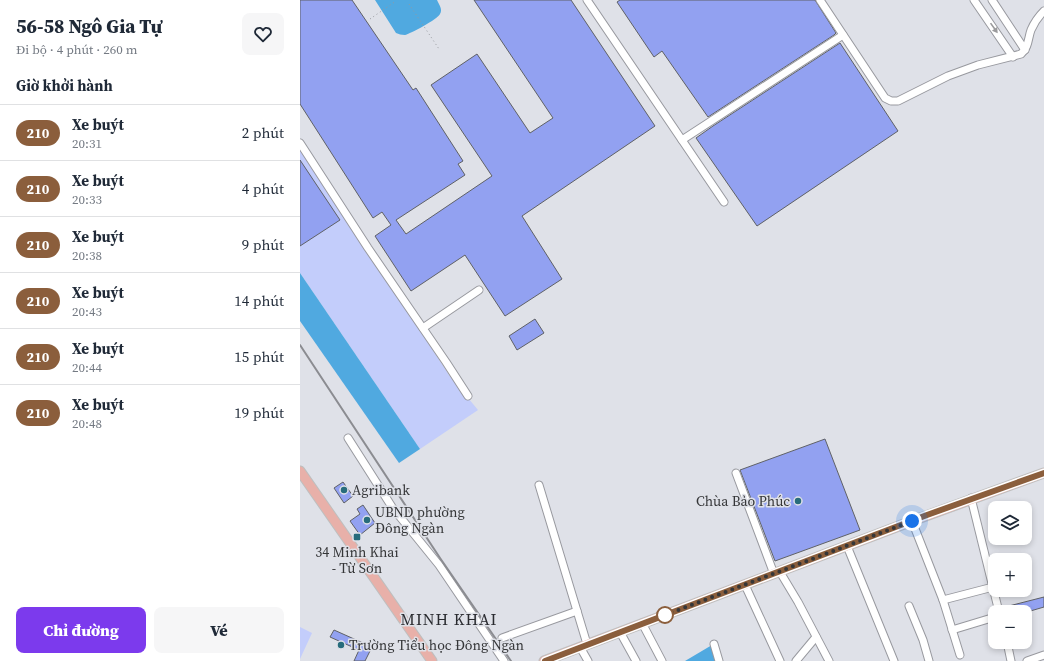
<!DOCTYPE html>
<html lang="vi">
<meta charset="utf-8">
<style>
:root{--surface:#fff;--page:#f6f6f7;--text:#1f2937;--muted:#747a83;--line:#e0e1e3;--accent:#7c3aed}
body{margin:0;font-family:"Source Serif 4",serif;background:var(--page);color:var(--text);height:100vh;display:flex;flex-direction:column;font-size:15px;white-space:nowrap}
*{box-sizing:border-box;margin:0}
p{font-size:13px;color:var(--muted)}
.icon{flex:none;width:22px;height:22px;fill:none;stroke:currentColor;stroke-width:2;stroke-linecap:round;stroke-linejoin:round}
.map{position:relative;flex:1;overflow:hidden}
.details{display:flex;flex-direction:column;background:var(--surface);width:300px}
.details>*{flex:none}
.badge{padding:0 8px;border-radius:13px;font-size:14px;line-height:26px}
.tools{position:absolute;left:688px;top:501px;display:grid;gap:8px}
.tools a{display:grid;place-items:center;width:44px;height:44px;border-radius:8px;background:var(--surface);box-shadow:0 2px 6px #0003;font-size:20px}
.you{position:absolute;width:20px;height:20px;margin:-10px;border:3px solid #fff;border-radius:50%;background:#1a73e8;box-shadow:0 0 0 6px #1a73e833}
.map>.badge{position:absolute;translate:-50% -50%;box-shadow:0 0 0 2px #fff}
h2{padding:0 16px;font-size:15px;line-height:36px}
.round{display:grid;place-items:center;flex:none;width:42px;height:42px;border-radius:8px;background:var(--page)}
.overview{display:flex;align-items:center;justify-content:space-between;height:68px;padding:0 16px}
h1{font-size:19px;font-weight:800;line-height:30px}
.button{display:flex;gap:8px;margin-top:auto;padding:8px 16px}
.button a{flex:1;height:46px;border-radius:8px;background:var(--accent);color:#fff;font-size:16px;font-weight:800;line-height:46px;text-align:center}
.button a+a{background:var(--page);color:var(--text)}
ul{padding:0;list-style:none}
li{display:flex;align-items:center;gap:12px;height:56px;padding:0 16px;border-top:1px solid var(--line)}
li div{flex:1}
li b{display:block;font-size:15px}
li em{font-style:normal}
li .badge{min-width:44px;font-weight:700;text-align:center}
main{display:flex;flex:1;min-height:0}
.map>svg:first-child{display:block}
</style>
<main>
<section class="details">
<div class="overview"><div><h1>56-58 Ngô Gia Tự</h1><p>Đi bộ · 4 phút · 260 m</p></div><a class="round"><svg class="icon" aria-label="heart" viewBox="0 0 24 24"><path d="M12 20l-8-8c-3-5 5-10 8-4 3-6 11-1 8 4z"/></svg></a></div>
<h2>Giờ khởi hành</h2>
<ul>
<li><span class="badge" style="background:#8b5e3c;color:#fff">210</span><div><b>Xe buýt</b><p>20:31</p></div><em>2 phút</em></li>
<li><span class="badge" style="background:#8b5e3c;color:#fff">210</span><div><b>Xe buýt</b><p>20:33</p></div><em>4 phút</em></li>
<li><span class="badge" style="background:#8b5e3c;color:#fff">210</span><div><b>Xe buýt</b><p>20:38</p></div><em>9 phút</em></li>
<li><span class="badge" style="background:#8b5e3c;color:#fff">210</span><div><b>Xe buýt</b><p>20:43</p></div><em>14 phút</em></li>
<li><span class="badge" style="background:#8b5e3c;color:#fff">210</span><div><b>Xe buýt</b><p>20:44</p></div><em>15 phút</em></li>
<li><span class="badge" style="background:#8b5e3c;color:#fff">210</span><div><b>Xe buýt</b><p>20:48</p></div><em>19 phút</em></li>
</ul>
<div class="button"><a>Chỉ đường</a><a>Vé</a></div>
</section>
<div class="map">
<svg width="744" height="661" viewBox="0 0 744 661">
<rect width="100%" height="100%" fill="#dfe1e8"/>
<g fill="#c3cdfb">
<path d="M0,150L40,206L149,375L178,410L120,449L0,273Z"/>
<path d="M0,627L12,633L0,659Z"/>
</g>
<g fill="#50a9e0">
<path d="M75,0H137C139,5 143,9 140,14C138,19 110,34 105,35C101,35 99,34 96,33Z"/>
<path d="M0,273L120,449L99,463L0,321Z"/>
<path d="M412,645L417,661H385Z"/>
</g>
<g fill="#92a1f1" stroke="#5f6166">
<path d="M0,0H52L113,90L116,88L163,161L158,164L165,175L96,220L106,234L192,176L131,85L177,54L230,133L253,118L174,0H271L355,126L222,216L262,279L205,316L165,255L111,291L75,236L91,225L82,212L73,218L0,104Z"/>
<path d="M320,0H515L536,33L534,35L408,117L362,51L354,57L317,2Z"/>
<path d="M540,43L598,131L457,226L396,138L413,126Z"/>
<path d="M0,160L40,220L0,246Z"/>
<path d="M235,319L244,333L217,350L209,336Z"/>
<path d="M525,439L560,530L475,561L440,470Z"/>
<path d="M43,482L53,496L44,503L34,488Z"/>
<path d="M63,505L75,523L60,535L50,521L60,514L57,509Z"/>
<path d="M744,597V607L727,612H706L705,607Z"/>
<path d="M34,630L72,647L65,661H54L59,650L30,637Z"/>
</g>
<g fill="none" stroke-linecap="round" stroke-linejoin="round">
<g stroke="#98999f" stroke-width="9">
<g id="minor">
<path d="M287,0L424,202"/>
<path d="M520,0L585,98L591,101H598L648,76L678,65L721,54C729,47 728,38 731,30C734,23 739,16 744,11"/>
<path d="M674,0L713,57"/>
<path d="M692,0L725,50"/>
<path d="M382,140L543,35"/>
<path d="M0,143L68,248L146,362L168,396"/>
<path d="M123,328L179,290"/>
<path d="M48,438L92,507L139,565L204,661"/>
<path d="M436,473L474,574"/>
<path d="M239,485L287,644"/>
<path d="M671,498L699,612"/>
<path d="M612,521L643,600L660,655"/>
<path d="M547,546L594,661"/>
<path d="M480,572L498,602L529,661"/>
<path d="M445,585L480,661"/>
<path d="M643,600L693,587"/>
<path d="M609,606L623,640L629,661"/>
<path d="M342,623L362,661"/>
<path d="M652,630L695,617"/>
<path d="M320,632L336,661"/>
<path d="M202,638L277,611"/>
<path d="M707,642L711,661"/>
<path d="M414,644L419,661"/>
<path d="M280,647L288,661"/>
<path d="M496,661L516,637"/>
<path d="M727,661L744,655"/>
</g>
</g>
<g stroke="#bebfbf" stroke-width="11">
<g id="major">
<path d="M0,471L132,661"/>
<path d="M244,661L612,521L744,473"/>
</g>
</g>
<g stroke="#97999e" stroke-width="1" stroke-dasharray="1 3" stroke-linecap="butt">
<path d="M109,4L139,49"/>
<path d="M70,19L96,1"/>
</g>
<use href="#minor" stroke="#fff" stroke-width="7"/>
<use href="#major" stroke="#e8b0a9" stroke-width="9"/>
<path stroke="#8b8c91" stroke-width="2" d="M0,345L140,558L211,661"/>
</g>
<defs><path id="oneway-solid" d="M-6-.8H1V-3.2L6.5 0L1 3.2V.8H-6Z"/></defs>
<use fill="#9a9a9c" href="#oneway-solid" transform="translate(694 28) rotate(55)"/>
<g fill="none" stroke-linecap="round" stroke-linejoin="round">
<g stroke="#fff" stroke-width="9">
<path id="line" d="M245,661L627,515L744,473"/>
</g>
<use href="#line" stroke="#8b5e3c" stroke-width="6"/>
<path stroke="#353638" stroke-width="4" stroke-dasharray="0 7.2" d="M365,615L612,521"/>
</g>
<g fill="#276c7c" stroke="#dfe1e8" stroke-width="1.5">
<circle cx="44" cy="490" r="4"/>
<circle cx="498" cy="501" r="4"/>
<circle cx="67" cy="520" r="4"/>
<rect x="53" y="533" width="8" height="8" rx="2"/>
<circle cx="41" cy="645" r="4"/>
</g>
<circle fill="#fff" stroke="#8b5e3c" stroke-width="2" cx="365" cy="615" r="8"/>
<g text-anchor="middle" stroke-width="3" stroke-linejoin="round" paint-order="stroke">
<g font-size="14" fill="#353638" stroke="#dfe1e8" text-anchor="start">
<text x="52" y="495">Agribank</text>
<text x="490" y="506" text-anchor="end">Chùa Bảo Phúc</text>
<text x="75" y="517">UBND phường<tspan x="75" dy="16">Đông Ngàn</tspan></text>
<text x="57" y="557" text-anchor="middle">34 Minh Khai<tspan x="57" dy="16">- Từ Sơn</tspan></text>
<text x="49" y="650">Trường Tiểu học Đông Ngàn</text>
</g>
<g font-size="16" letter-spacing="1" fill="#2a2b30" stroke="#dfe1e8">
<text x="149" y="625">MINH KHAI</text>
</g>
</g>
</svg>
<div class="tools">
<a><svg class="icon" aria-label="layers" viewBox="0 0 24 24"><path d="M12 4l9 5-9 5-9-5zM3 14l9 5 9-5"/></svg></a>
<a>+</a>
<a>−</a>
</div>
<div class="you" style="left:612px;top:521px"></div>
</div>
</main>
